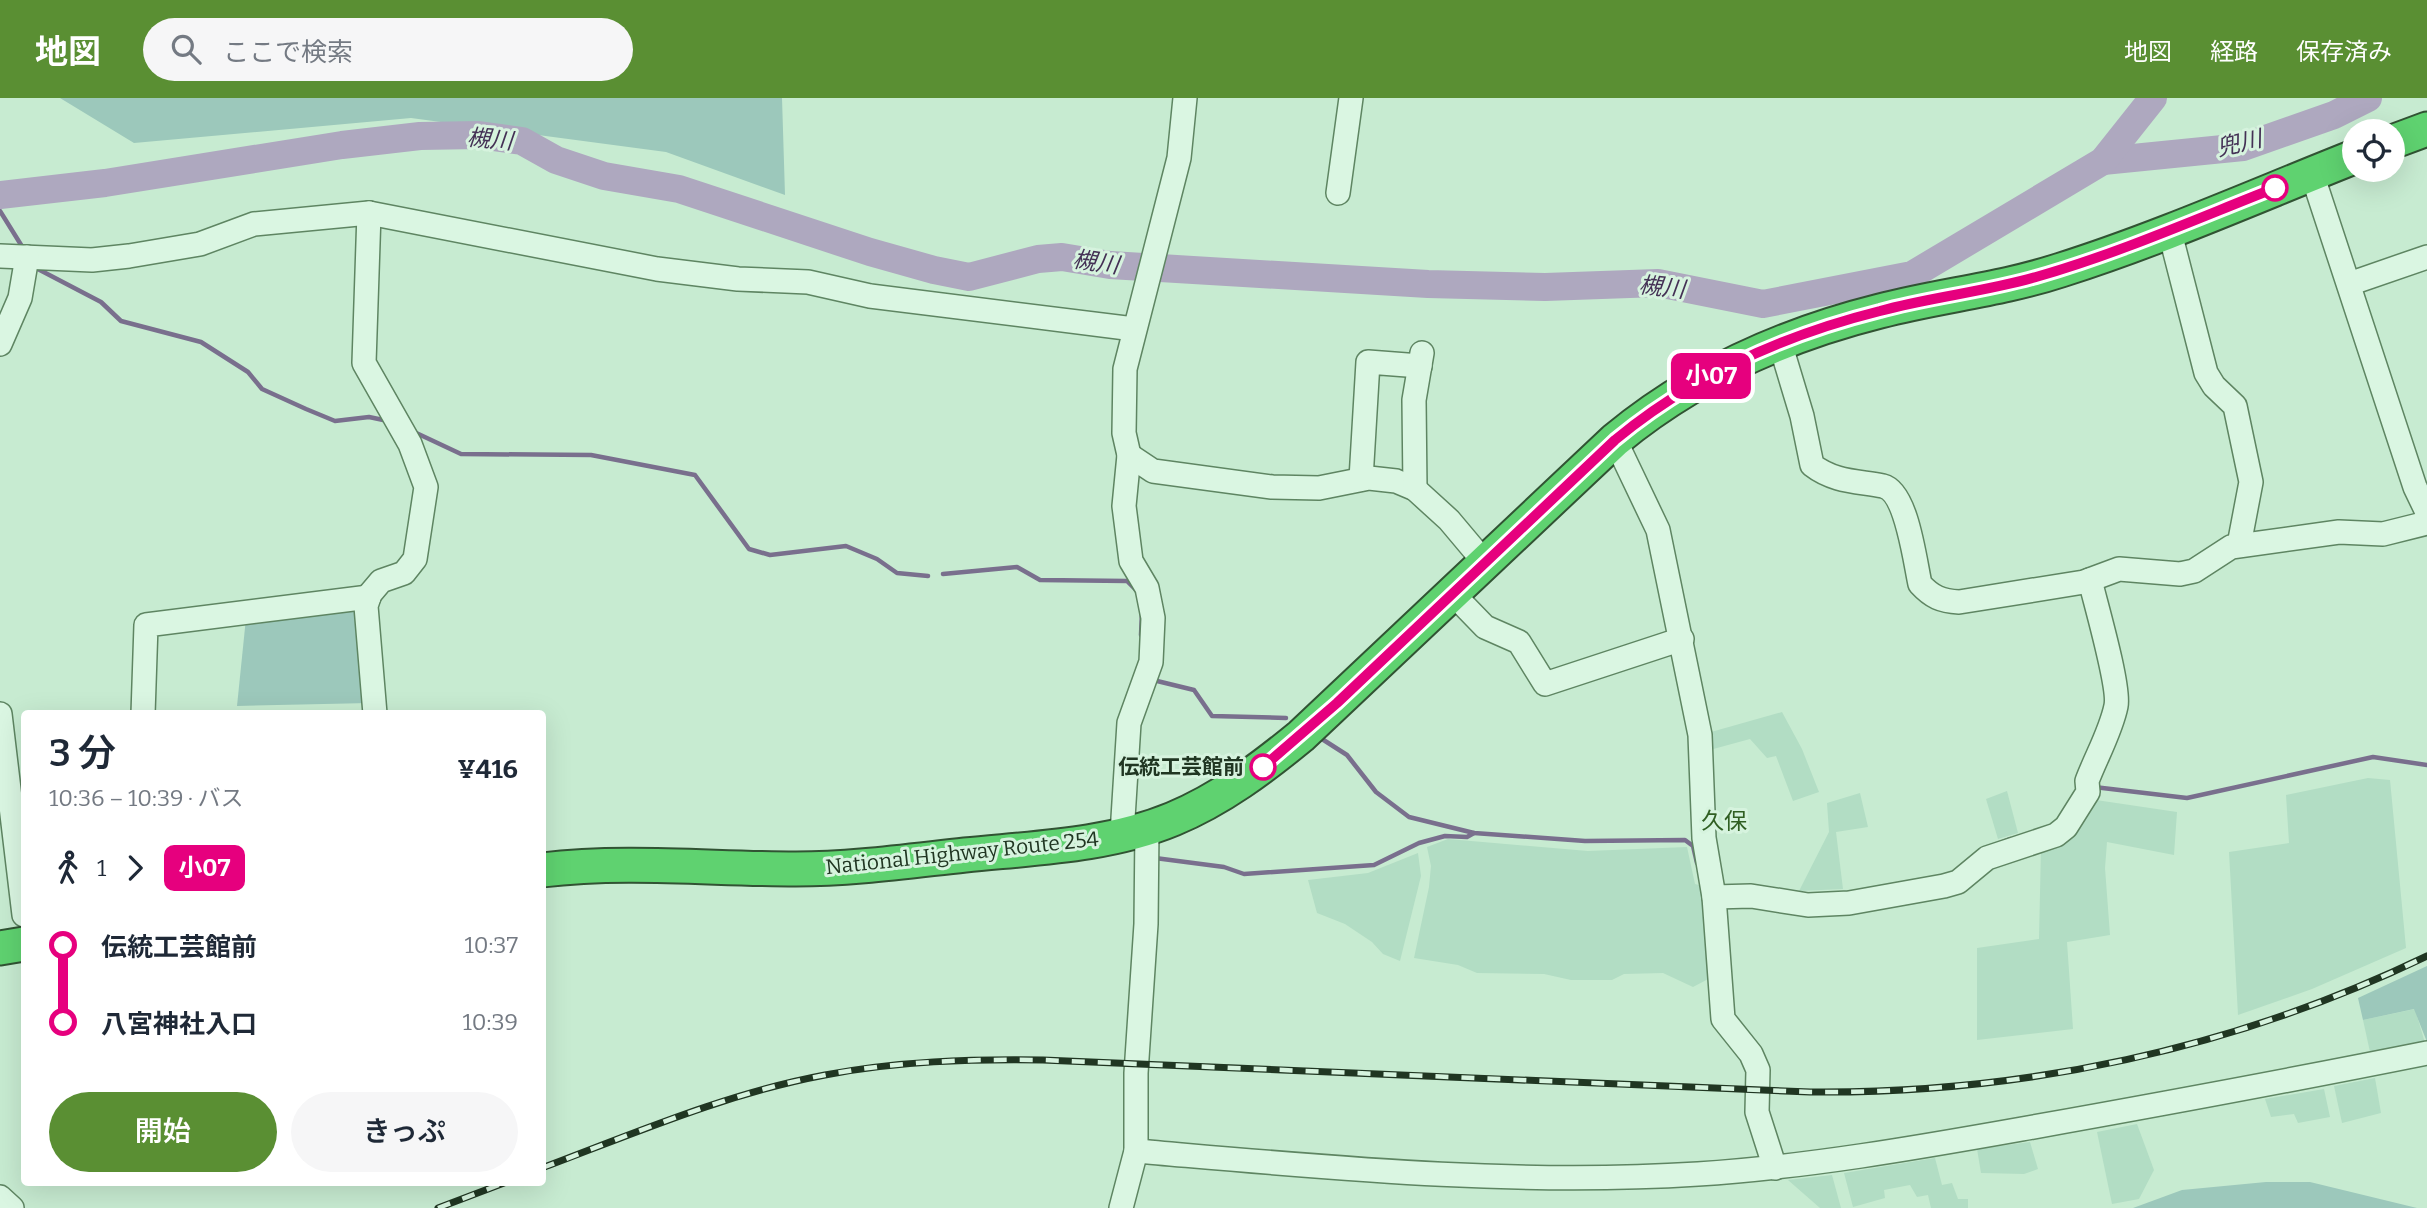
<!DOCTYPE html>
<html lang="ja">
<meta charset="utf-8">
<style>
:root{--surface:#fff;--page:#f6f6f7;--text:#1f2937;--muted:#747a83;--accent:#5a8f33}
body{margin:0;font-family:Bitter,"Noto Sans JP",serif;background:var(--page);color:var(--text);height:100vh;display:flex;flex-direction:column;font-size:26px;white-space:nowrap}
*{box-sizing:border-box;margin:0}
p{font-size:23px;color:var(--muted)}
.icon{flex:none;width:38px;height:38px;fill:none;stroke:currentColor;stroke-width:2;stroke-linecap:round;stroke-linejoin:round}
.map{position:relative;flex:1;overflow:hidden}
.drawer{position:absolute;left:21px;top:612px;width:525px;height:476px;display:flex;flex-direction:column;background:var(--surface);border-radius:7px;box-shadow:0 7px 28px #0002}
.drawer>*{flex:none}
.badge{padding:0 14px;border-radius:10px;font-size:24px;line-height:46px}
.controls{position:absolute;left:2342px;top:21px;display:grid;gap:14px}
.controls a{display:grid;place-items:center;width:63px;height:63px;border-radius:50%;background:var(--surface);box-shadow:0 7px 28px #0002;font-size:35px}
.map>.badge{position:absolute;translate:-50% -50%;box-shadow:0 0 0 4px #fff}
.legs{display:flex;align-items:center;gap:10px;height:77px;padding:0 28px;font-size:23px}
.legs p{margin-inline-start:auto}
.headline{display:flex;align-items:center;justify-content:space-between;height:119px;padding:0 28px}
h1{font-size:38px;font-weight:600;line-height:52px}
.action{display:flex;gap:14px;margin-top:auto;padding:14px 28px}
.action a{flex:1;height:80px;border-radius:42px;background:var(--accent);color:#fff;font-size:28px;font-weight:600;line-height:80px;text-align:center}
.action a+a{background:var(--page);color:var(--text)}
ul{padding:0 28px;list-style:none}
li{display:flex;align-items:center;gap:24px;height:77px;font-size:26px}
li i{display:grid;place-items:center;width:10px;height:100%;margin:0 9px;background:currentColor}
li i::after{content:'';width:18px;height:18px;margin:-9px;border:5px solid;border-radius:50%;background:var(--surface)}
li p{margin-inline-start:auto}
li:first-child i{background:linear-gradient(#0000 50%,currentColor 0)}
li:last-child i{background:linear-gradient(currentColor 50%,#0000 0)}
header{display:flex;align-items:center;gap:42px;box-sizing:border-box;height:98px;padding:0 35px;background:var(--accent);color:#fff}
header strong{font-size:33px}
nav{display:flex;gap:38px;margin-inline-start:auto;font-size:24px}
.search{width:490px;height:63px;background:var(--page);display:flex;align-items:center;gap:18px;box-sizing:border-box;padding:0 24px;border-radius:38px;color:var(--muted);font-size:26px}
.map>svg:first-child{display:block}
</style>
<header>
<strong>地図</strong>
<div class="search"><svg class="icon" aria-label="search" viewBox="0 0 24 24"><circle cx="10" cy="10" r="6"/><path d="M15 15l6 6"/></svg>ここで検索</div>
<nav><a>地図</a><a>経路</a><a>保存済み</a></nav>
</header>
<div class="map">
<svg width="2427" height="1110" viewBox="0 0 2427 1110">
<rect width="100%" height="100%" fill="#c7ebd1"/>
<g fill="#b2ddc4">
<path d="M1782,614L1802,651L1819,694L1793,703L1776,658L1767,660L1750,641L1706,653L1704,636Z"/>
<path d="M2368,680L2390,682L2406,850L2312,891L2238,917L2229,754L2289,745L2286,697Z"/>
<path d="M2007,693L2018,735L1998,741L1986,701Z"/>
<path d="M1860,695L1868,729L1836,734L1843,791L1799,793L1829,734L1827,705Z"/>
<path d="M2096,702L2177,714L2174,757L2107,744L2105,770L2110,837L2067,844L2073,931L1977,942V850L2039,841L2041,749Z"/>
<path d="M1448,741L1588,753L1687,749L1695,786L1703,788L1712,879L1693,889L1663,875L1624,876L1612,882H1571L1544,876L1477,875L1458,867L1414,860L1429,789L1431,768L1427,749Z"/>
<path d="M1418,755L1421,778L1400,863L1383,856L1372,844L1345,826L1317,815L1308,782L1368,775Z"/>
<path d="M2415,911L2425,945L2370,954L2363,922Z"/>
<path d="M2375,980L2381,1015L2342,1025L2334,988Z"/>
<path d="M2324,991L2330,1019L2298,1025L2294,1016L2271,1019L2265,1001Z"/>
<path d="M2137,1026L2154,1072L2139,1101L2112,1106L2097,1034Z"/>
<path d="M2030,1044L2038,1071L2024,1076L1981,1075L1977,1051Z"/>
<path d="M1935,1060L1942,1087L1952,1085L1958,1101H1968V1110H1931L1928,1097L1917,1099L1910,1087L1884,1092L1885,1100L1853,1109L1844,1075Z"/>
<path d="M1832,1077L1841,1110H1820L1788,1082Z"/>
</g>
<g fill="#9cc8bb">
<path d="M60,0H782L785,97L666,54L411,20L134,45Z"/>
<path d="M352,507L361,513L370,605L237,608L246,520Z"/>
<path d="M2427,868V944L2414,911L2363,922L2358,900Z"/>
<path d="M2266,1084H2310L2417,1110H2133L2182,1092Z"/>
</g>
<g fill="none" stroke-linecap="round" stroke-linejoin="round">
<g stroke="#796f8d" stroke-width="4.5">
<path d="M0,113L23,150"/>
<path d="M34,169L101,204L121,223L201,244L248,274L262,291L306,311L335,323L369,319L388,323"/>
<path d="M412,333L461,356L591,357L695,377L749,451L770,457L846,448L877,461L897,475L928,478"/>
<path d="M943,476L1017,469L1040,482L1127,483L1136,492"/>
<path d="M1141,537L1142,514"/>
<path d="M1153,582L1194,592L1212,618L1286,620"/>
<path d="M1322,641L1347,657L1376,694L1409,719L1474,735L1585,743L1685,742L1693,748L1697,765"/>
<path d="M2094,689L2187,700L2373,659L2427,667"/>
<path d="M1993,748L2010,741"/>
<path d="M1155,760L1224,769L1244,776L1374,767L1419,745L1445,738L1467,739L1474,735"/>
</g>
<g stroke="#aea8bf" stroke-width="28">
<path d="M2103,63L2243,49L2334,17L2368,0"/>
<path d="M0,97L105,85L342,47L420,38L479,37L522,43L556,62L604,78L679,91L870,154L934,172L969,179L1038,161L1062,159L1110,167L1428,186L1545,189L1658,185L1763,206L1912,177L2103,63L2153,0"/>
</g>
<g stroke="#5e8562" stroke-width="26">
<g id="minor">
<path d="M2312,76L2415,389L2427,414"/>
<path d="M1338,95L1351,0"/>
<path d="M369,115L364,265L410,346L426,389L415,461L404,475L381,483L370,496L366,508L375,616"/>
<path d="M2169,131L2206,275L2214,288L2235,308L2251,384L2239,447"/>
<path d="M0,158L92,162L129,158L200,146L254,126L369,115L657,171L738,181L808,184L870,198L1134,231"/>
<path d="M2349,186L2427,159"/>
<path d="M1780,245L1802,318L1812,367C1834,384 1857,383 1883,388C1907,394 1915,464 1920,486C1932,499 1941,503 1959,504L2084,484L2119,471L2180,476L2194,473L2231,449L2339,434L2383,436L2427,425"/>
<path d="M0,246L20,200L27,159"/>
<path d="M1615,342L1658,432L1700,637L1704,740L1714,799L1723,921L1751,956L1758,972L1757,1014L1775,1070"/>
<path d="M1129,357L1153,373L1272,389L1319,390L1369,380L1396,383L1415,391L1449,422L1486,466"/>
<path d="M1361,381L1368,264L1420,268"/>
<path d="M1415,391L1414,302L1422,255"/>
<path d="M1453,496L1485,529L1519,544L1545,586L1682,541"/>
<path d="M0,616L24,817"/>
<path d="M143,616L146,527L369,499"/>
<path d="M1122,736L1129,625L1151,564L1153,520L1147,490L1131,463L1124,408L1129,357L1124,335L1125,271L1179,60L1185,0"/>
<path d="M1714,799L1751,798L1808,807L1849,805L1944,788L1958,784L1987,760L2056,737L2066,729L2088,694L2087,683C2096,659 2111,633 2116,608C2120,589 2096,507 2090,482"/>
<path d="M1136,1053C1323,1069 1509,1088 1698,1076C1806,1069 1915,1050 2022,1031C2157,1007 2292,982 2427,955"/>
<path d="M0,1099L12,1110"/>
<path d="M1121,1110L1136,1053V975L1146,826L1147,730"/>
</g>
</g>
<g stroke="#315333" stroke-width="37">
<g id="highway">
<path d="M2392,44L2427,31"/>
<path d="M542,772C627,762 712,771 796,771C852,771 909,763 965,757C1034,750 1108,748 1173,721C1221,701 1262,670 1301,638L1615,342C1691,279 1784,237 1880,213C1941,197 2000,192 2061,172C2159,141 2258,97 2354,59"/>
<path d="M0,850L24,846"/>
</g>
</g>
<use href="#minor" stroke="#daf6e2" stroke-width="23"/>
<use href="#highway" stroke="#5fd270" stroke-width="33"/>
<g stroke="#203622" stroke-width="7">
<g id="rail">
<path d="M542,1070C635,1035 728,995 825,977C898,963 969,961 1043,962L1810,994C2024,996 2234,951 2427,858"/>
<path d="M438,1110L504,1085"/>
</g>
</g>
<use href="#rail" stroke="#d6f3de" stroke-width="4.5" stroke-dasharray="13" stroke-linecap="butt"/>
</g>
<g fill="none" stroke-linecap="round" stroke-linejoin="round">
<g stroke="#fff" stroke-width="16">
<path id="line-1" d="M1263,669L1337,605L1615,342C1691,279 1784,237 1880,213C1931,199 1984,194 2036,179C2117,156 2196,121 2275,90"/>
</g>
<use href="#line-1" stroke="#e6007e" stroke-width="10"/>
</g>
<g fill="#fff" stroke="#e6007e" stroke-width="3.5">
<circle cx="2275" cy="90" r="12"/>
<circle cx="1263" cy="669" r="12"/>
</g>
<g text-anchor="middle" stroke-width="6" stroke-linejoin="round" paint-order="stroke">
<g font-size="21" font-weight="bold" fill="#203622" stroke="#d6f3de" text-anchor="end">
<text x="1244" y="676">伝統工芸館前</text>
</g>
<g font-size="21" fill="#203622" stroke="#d6f3de">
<text transform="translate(962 755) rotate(-6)" y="7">National Highway Route 254</text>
</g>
<g font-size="23" font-style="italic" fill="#443155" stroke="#d6f3de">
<text transform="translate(490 41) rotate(5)" y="8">槻川</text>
<text transform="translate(2239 45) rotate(-13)" y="8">兜川</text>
<text transform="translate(1096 164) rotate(8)" y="8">槻川</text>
<text transform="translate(1662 189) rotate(6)" y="8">槻川</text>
</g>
<g font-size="23" fill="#305f23" stroke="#d6f3de">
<text x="1724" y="731">久保</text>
</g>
</g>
</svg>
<div class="controls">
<a><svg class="icon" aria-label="locate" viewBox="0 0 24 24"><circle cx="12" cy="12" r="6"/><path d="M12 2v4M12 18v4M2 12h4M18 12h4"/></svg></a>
</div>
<b class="badge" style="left:1711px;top:278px;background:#e6007e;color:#fff">小07</b>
<section class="drawer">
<div class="headline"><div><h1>3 分</h1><p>10:36 – 10:39 · バス</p></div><b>¥416</b></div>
<div class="legs"><svg class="icon" aria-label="walk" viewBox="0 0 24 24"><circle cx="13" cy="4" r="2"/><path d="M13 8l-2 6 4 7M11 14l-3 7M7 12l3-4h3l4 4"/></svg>1<svg class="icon" aria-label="forward" viewBox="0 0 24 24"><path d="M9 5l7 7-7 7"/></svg><b class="badge" style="background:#e6007e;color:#fff">小07</b></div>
<ul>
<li><i style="color:#e6007e"></i><b>伝統工芸館前</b><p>10:37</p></li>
<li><i style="color:#e6007e"></i><b>八宮神社入口</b><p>10:39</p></li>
</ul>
<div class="action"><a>開始</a><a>きっぷ</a></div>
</section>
</div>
